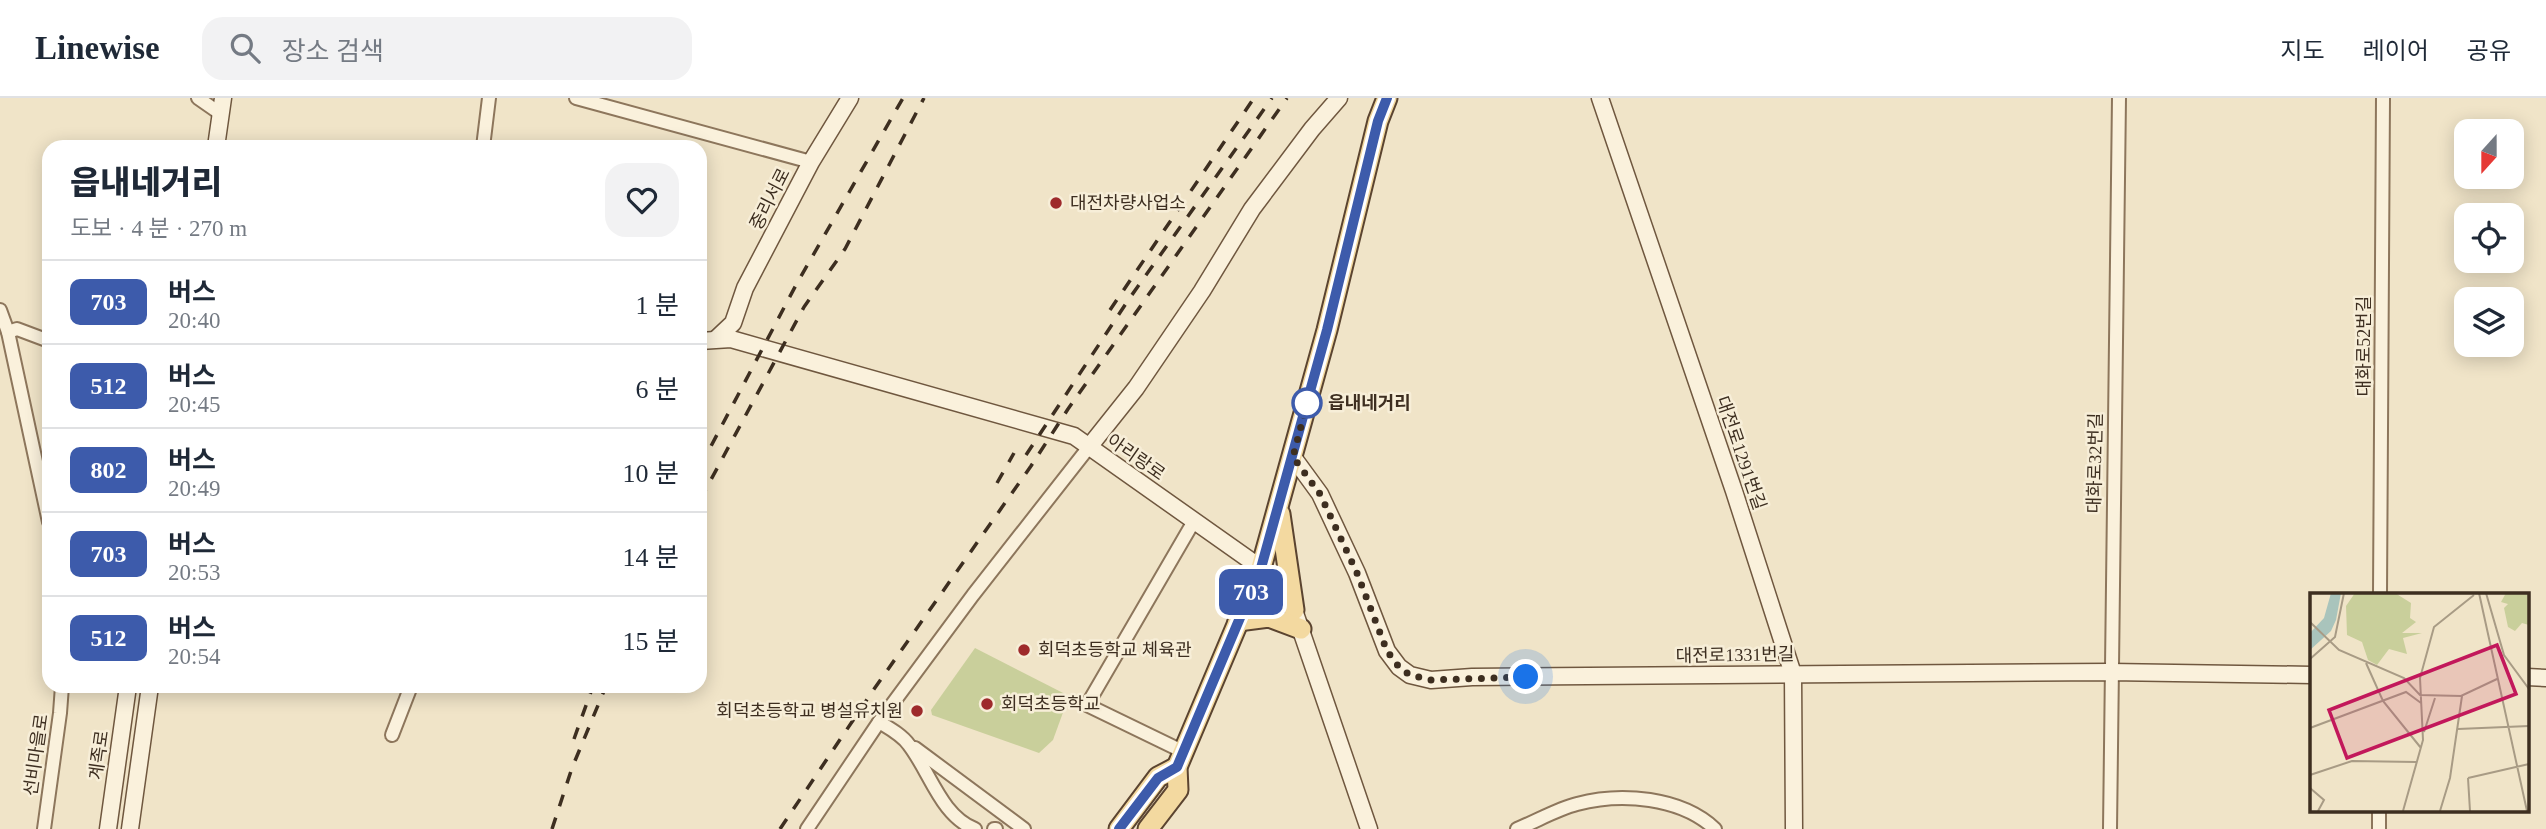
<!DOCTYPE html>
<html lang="ko">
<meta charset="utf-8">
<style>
:root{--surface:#fff;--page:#f2f2f3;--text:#1f2937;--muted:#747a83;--line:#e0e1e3}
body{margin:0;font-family:"Times New Roman","Noto Sans KR",serif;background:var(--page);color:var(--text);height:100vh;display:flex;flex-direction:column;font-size:26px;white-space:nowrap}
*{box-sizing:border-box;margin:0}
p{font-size:23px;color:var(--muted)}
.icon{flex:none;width:38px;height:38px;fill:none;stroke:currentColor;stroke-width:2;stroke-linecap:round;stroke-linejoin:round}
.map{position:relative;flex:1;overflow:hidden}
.side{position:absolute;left:42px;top:42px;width:665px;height:553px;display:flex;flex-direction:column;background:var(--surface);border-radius:21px;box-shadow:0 4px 18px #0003}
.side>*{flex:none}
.badge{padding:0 14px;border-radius:10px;font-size:24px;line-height:46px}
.needle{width:46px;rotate:201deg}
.buttons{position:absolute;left:2454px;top:21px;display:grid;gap:14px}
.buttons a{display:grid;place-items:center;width:70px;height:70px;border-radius:14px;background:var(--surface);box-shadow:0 4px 18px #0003;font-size:35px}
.you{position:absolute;width:35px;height:35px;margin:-18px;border:5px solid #fff;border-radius:50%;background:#1a73e8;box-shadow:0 0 0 10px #1a73e833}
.map>.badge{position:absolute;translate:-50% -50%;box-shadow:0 0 0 4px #fff}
.round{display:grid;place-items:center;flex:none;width:74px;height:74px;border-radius:21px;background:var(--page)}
.head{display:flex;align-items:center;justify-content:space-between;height:119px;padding:0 28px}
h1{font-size:33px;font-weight:800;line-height:52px}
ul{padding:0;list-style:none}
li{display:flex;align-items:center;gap:21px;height:84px;padding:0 28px;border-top:2px solid var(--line)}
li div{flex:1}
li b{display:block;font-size:26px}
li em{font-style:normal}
li .badge{min-width:77px;font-weight:700;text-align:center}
header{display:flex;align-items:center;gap:42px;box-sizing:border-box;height:98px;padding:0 35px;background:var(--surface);border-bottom:2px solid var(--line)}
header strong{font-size:33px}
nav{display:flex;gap:38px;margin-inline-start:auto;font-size:24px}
.search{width:490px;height:63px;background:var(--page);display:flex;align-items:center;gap:18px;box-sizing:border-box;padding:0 24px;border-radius:21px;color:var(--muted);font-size:26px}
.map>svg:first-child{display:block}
</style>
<header>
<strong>Linewise</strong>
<div class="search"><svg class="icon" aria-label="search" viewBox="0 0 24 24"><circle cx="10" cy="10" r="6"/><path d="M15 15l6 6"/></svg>장소 검색</div>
<nav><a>지도</a><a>레이어</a><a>공유</a></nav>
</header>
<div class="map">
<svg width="2546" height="731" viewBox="0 0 2546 731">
<rect width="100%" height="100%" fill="#f0e4c8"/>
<path fill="#c9cf9b" d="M975,550L1069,598L1053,642L1039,655L932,617L931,612Z"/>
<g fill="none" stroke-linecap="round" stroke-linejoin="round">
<g stroke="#8d765c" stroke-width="16">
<g id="street">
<path d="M198,0L221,16"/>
<path d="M576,0L811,64"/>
<path d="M483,49L489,0"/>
<path d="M0,212L8,234L49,424"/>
<path d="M8,234L17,231L49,243"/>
<path d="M2380,496L2383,0"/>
<path d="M879,624C889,630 902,637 909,647C930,674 941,718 975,731"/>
<path d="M392,637L411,588"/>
<path d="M915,650L1024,731"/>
<path d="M1184,654L1087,607L1194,423"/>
<path d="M44,731L60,615L62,588"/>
<path d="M807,731L879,624L973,497L1089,349"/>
<path d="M994,731H996"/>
<path d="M1517,731C1537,723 1557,711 1577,706C1621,694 1681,699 1715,731"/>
<path d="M2110,731L2119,0"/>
<path d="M2379,731V712"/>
</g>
</g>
<g stroke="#6f573f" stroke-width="19">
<g id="secondary">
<path d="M1600,0L1734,393L1793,576L1794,731"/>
<path d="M216,49L223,0"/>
<path d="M716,241L733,225L745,190L811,64L850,0"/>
<path d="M700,243L731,241L1074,338L1261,470L1294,512L1369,731"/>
<path d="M1089,349L1136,290L1202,193L1252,111L1312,31L1339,0"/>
<path d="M1293,359L1320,396L1357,475L1387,553L1399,569L1410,577L1431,582L1472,579L2110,574L2312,577"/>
<path d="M2527,579L2546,580"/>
<path d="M108,731L128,588"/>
<path d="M130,731L150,588"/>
</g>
</g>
<g stroke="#5b4430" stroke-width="23">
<g id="primary">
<path d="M1280,416L1294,512"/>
<path d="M1238,523L1269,519L1301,531"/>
<path d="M1119,731L1158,679L1177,669"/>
<path d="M1148,731L1178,692L1177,669L1261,470L1327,232L1378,23L1387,0"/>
</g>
</g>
<use href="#street" stroke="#faf1dc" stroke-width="12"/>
<use href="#secondary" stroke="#faf1dc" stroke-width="16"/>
<use href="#primary" stroke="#f3d9a0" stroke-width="19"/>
<g stroke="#3d2e20" stroke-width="3.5" stroke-dasharray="12 12" stroke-linecap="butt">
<path d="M1110,212L1254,0"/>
<path d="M1026,357L1129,201L1272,0"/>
<path d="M700,369L796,187L903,0"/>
<path d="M997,385L1014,355"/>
<path d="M700,402L804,209L845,151L924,0"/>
<path d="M574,641L593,588"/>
<path d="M552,731L572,670L606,588"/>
<path d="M780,731L872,594L1031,368L1068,311L1287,0"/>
</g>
</g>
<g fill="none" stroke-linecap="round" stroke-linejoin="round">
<g stroke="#fff" stroke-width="16">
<path id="line" d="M1119,731L1158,680L1177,669L1261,470L1327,232L1378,23L1387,0"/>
</g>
<use href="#line" stroke="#3d5bab" stroke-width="10"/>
<path stroke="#3d2e20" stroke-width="7" stroke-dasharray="0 12.6" d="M1307,305L1293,359L1320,396L1357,475L1387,553L1399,569L1410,577L1431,582L1526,579"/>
</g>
<g fill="#9e2a2b" stroke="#f7eed8" stroke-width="2.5">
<circle cx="1056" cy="105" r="7"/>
<circle cx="1024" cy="552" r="7"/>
<circle cx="987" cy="606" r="7"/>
<circle cx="917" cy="613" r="7"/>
</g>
<circle fill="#fff" stroke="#3d5bab" stroke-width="3.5" cx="1307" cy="305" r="14"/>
<g text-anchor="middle" stroke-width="5" stroke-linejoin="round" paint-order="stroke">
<g font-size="18" fill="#3d2e20" stroke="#f7eed8">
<text transform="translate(770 101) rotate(-63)" y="6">중리서로</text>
<text transform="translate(2364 248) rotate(-90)" y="6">대화로52번길</text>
<text transform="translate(1741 355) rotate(71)" y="6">대전로1291번길</text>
<text transform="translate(1136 359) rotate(35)" y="6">아리랑로</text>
<text transform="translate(2095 365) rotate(-89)" y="6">대화로32번길</text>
<text transform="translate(1735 557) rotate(-1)" y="6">대전로1331번길</text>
<text transform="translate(36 657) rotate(-82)" y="6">선비마을로</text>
<text transform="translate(99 657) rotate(-82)" y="6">계족로</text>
</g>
<g font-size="18" fill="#3d2e20" stroke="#f7eed8" text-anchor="start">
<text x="1070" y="111">대전차량사업소</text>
<text x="1038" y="558">회덕초등학교 체육관</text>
<text x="1001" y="612">회덕초등학교</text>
<text x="903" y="619" text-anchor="end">회덕초등학교 병설유치원</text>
</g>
<g font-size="18" font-weight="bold" fill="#3d2e20" stroke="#f7eed8" text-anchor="start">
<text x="1328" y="311">읍내네거리</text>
</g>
</g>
<g transform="translate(2310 495)">
<rect width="219" height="219" fill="#f0e4c8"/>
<path d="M45,0H85L101,10L100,25L106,29L92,40H112L93,45L97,61L79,56L67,72L58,67L52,49L37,42L36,13ZM196,0H219V32L212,30L205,38L198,34L194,15L198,11L191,9Z" fill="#c9cf9b"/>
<path d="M21,0H31L26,27L21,38L0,57V40L14,25Z" fill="#a9c4bc"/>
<path fill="none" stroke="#a89b85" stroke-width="2" d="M169,0L217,218M176,0L194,62L219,96M0,29L29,57L94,85L110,102L151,103L187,86M0,66L25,44L34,0M56,70L73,108L111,155M0,135L96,99L111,110M148,136L219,133M114,139L125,105M0,182L42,168L106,169M158,185L219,171M158,185L160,218M0,195L14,207L8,218M93,218L113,147L110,85L124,34L164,2M130,218L140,185L152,103"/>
<path fill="#c2185b" fill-opacity="0.15" stroke="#c2185b" stroke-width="3.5" d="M187,52L206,101L37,165L19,117Z"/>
<rect width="219" height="219" fill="none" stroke="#3d2e20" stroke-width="3.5"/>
</g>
</svg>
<div class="buttons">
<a><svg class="needle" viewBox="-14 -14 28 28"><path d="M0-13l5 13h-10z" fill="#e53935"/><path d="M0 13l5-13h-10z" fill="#747a83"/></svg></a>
<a><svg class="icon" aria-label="locate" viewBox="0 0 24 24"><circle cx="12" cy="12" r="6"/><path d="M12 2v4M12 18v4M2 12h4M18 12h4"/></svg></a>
<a><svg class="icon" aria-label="layers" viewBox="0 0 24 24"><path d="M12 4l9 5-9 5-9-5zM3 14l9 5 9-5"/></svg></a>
</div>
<div class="you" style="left:1526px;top:579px"></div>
<b class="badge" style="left:1251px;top:494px;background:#3d5bab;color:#fff">703</b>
<section class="side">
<div class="head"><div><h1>읍내네거리</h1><p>도보 · 4 분 · 270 m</p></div><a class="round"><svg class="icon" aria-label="heart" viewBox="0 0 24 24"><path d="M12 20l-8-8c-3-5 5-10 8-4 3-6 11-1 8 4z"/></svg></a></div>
<ul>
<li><span class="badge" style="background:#3d5bab;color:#fff">703</span><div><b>버스</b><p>20:40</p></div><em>1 분</em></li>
<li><span class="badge" style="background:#3d5bab;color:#fff">512</span><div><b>버스</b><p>20:45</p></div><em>6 분</em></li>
<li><span class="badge" style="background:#3d5bab;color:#fff">802</span><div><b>버스</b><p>20:49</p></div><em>10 분</em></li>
<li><span class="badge" style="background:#3d5bab;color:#fff">703</span><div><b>버스</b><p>20:53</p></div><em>14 분</em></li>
<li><span class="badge" style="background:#3d5bab;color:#fff">512</span><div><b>버스</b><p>20:54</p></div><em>15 분</em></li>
</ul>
</section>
</div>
